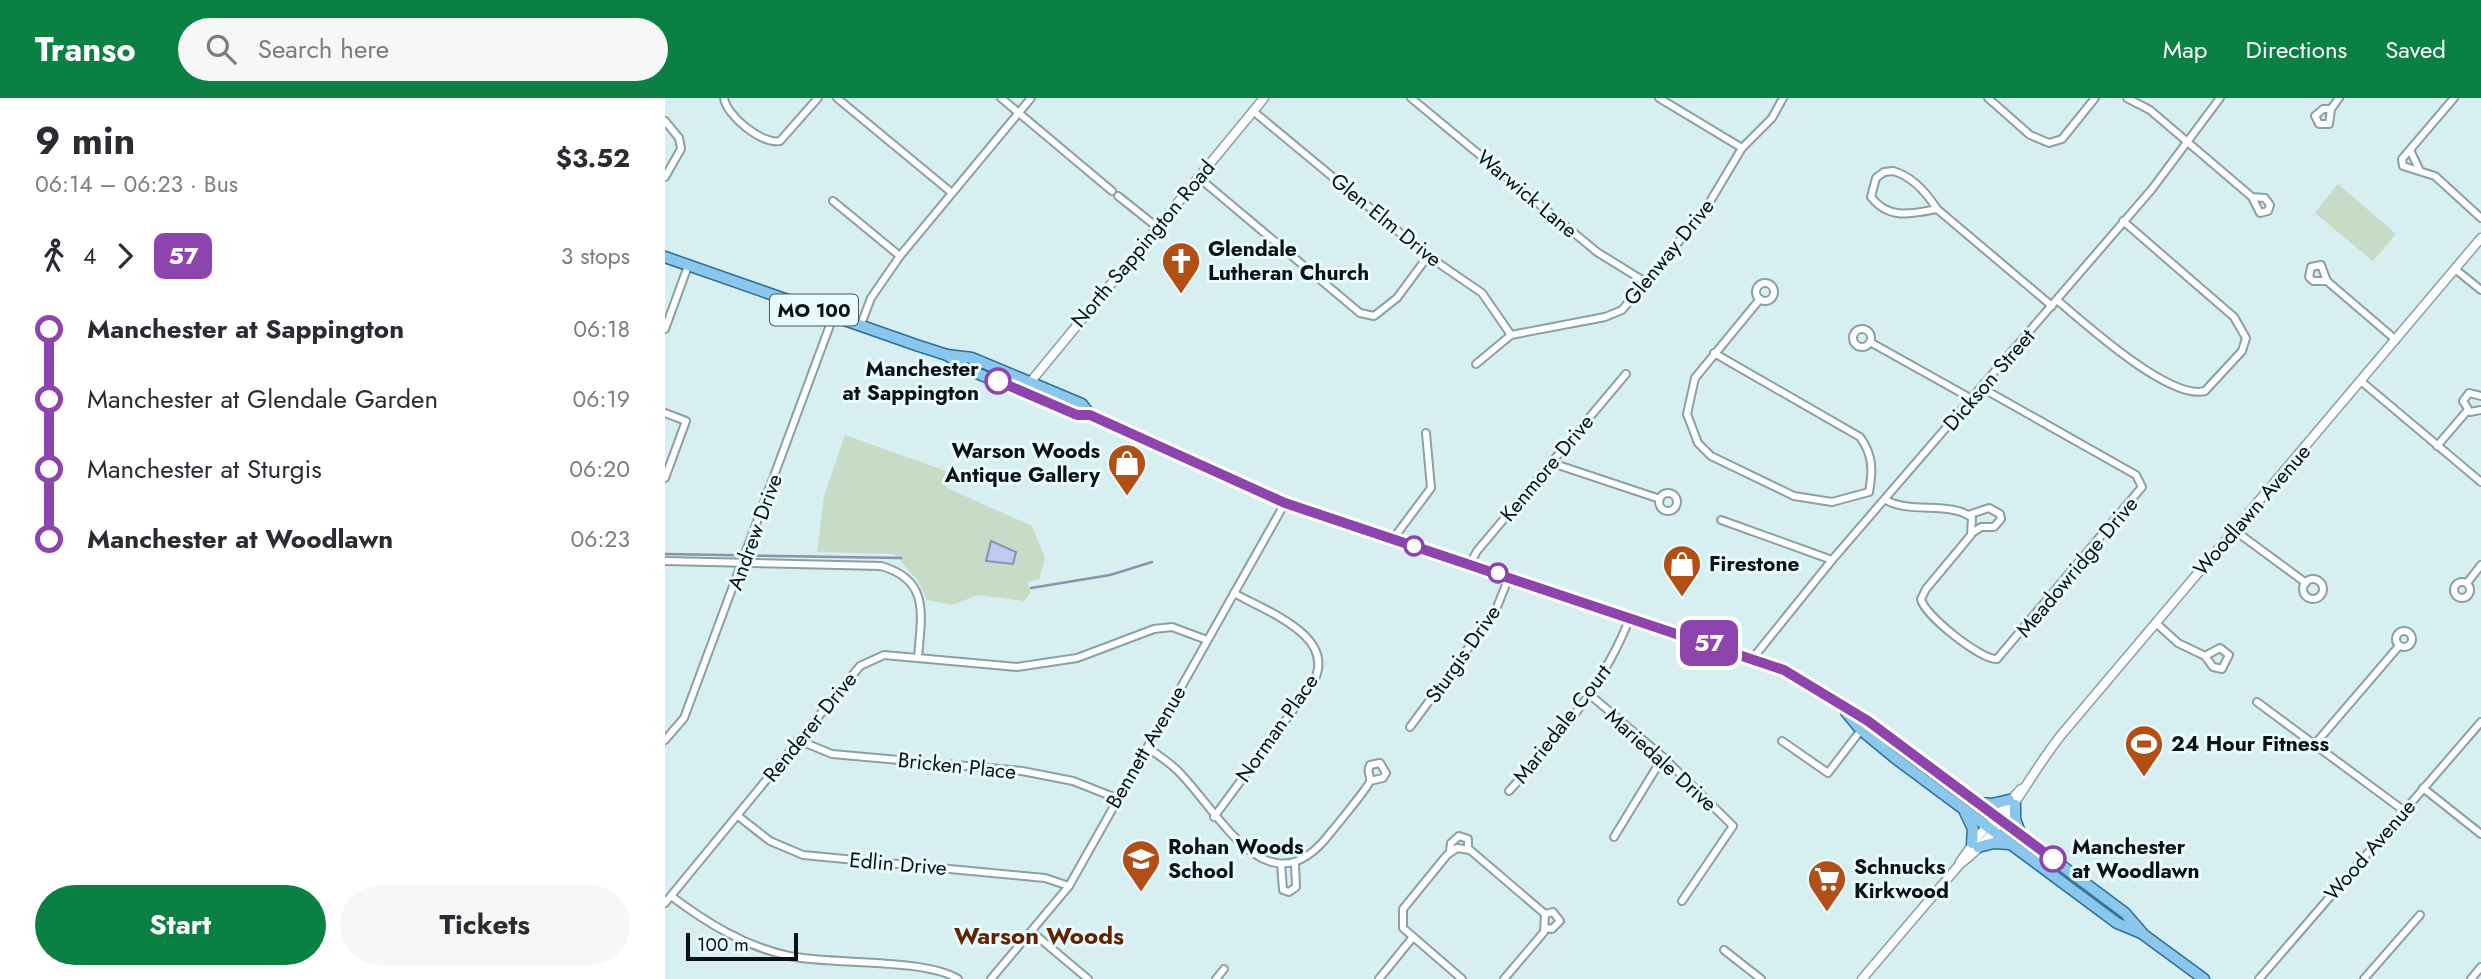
<!DOCTYPE html>
<meta charset="utf-8">
<style>
:root{--surface:#fff;--page:#f7f7f7;--text:#2b2b33;--muted:#7c7c81;--accent:#0b8043}
body{margin:0;font-family:Jost,sans-serif;background:var(--page);color:var(--text);height:100vh;display:flex;flex-direction:column;font-size:26px;white-space:nowrap}
*{box-sizing:border-box;margin:0}
p{font-size:23px;color:var(--muted)}
.icon{flex:none;width:38px;height:38px;fill:none;stroke:currentColor;stroke-width:2;stroke-linecap:round;stroke-linejoin:round}
.map{position:relative;flex:1;overflow:hidden}
.details{display:flex;flex-direction:column;background:var(--surface);width:665px}
.details>*{flex:none}
.badge{padding:0 14px;border-radius:10px;font-size:24px;line-height:46px}
.scale{position:absolute;left:21px;bottom:18px;width:112px;box-sizing:border-box;padding-left:7px;border:4px solid #0a1213;border-top:0;font-size:19px;line-height:24px;white-space:nowrap;color:#0a1213;-webkit-text-stroke:5px #e8fbfe;paint-order:stroke}
.map>.badge{position:absolute;translate:-50% -50%;box-shadow:0 0 0 4px #fff}
.legs{display:flex;align-items:center;gap:10px;height:77px;padding:0 35px;font-size:23px}
.legs p{margin-inline-start:auto}
.headline{display:flex;align-items:center;justify-content:space-between;height:119px;padding:0 35px}
h1{font-size:38px;font-weight:700;line-height:52px}
.cta{display:flex;gap:14px;margin-top:auto;padding:14px 35px}
.cta a{flex:1;height:80px;border-radius:42px;background:var(--accent);color:#fff;font-size:28px;font-weight:700;line-height:80px;text-align:center}
.cta a+a{background:var(--page);color:var(--text)}
ul{padding:0 35px;list-style:none}
li{display:flex;align-items:center;gap:24px;height:70px;font-size:26px}
li i{display:grid;place-items:center;width:10px;height:100%;margin:0 9px;background:currentColor}
li i::after{content:'';width:18px;height:18px;margin:-9px;border:5px solid;border-radius:50%;background:var(--surface)}
li p{margin-inline-start:auto}
li:first-child i{background:linear-gradient(#0000 50%,currentColor 0)}
li:last-child i{background:linear-gradient(currentColor 50%,#0000 0)}
header{display:flex;align-items:center;gap:42px;box-sizing:border-box;height:98px;padding:0 35px;background:var(--accent);color:#fff}
header strong{font-size:33px}
nav{display:flex;gap:38px;margin-inline-start:auto;font-size:24px}
.search{width:490px;height:63px;background:var(--page);display:flex;align-items:center;gap:18px;box-sizing:border-box;padding:0 24px;border-radius:38px;color:var(--muted);font-size:26px}
main{display:flex;flex:1;min-height:0}
.map>svg:first-child{display:block}
</style>
<header>
<strong>Transo</strong>
<div class="search"><svg class="icon" aria-label="search" viewBox="0 0 24 24"><circle cx="10" cy="10" r="6"/><path d="M15 15l6 6"/></svg>Search here</div>
<nav><a>Map</a><a>Directions</a><a>Saved</a></nav>
</header>
<main>
<section class="details">
<div class="headline"><div><h1>9 min</h1><p>06:14 – 06:23 · Bus</p></div><b>$3.52</b></div>
<div class="legs"><svg class="icon" aria-label="walk" viewBox="0 0 24 24"><circle cx="13" cy="4" r="2"/><path d="M13 8l-2 6 4 7M11 14l-3 7M7 12l3-4h3l4 4"/></svg>4<svg class="icon" aria-label="forward" viewBox="0 0 24 24"><path d="M9 5l7 7-7 7"/></svg><b class="badge" style="background:#8e44ad;color:#fff">57</b><p>3 stops</p></div>
<ul>
<li><i style="color:#8e44ad"></i><b>Manchester at Sappington</b><p>06:18</p></li>
<li><i style="color:#8e44ad"></i><span>Manchester at Glendale Garden</span><p>06:19</p></li>
<li><i style="color:#8e44ad"></i><span>Manchester at Sturgis</span><p>06:20</p></li>
<li><i style="color:#8e44ad"></i><b>Manchester at Woodlawn</b><p>06:23</p></li>
</ul>
<div class="cta"><a>Start</a><a>Tickets</a></div>
</section>
<div class="map">
<svg width="1816" height="881" viewBox="0 0 1816 881">
<rect width="100%" height="100%" fill="#d8eff2"/>
<g fill="#c7dbc6">
<path d="M1673,86L1731,136L1708,163L1650,115Z"/>
<path d="M180,337L281,373L282,390L367,428L380,460L374,481L363,484L365,495L359,503L313,497L287,507L262,502L253,483L229,456L152,454L159,398Z"/>
</g>
<path fill="#c0caee" stroke="#8993ac" stroke-width="2" d="M326,443L351,454L348,466L321,463Z"/>
<g fill="none" stroke-linecap="round" stroke-linejoin="round">
<g stroke="#8993ac" stroke-width="2.5">
<path d="M0,456L236,460"/>
<path d="M366,490L445,477L487,464"/>
</g>
<g stroke="#8ba0a4" stroke-width="10">
<g id="minor">
<path d="M59,0C61,17 97,47 115,43L153,0"/>
<path d="M172,0L287,95"/>
<path d="M336,0L447,93"/>
<path d="M746,0L932,154L982,185"/>
<path d="M994,0L1077,50"/>
<path d="M1323,0L1365,37L1384,45L1397,41L1430,0"/>
<path d="M1462,0L1485,12L1587,99L1600,100L1605,107L1603,113L1595,115L1587,99"/>
<path d="M1789,0L1737,61L1738,68L1770,78L1816,120"/>
<path d="M1666,11H1658L1650,18L1654,26H1664L1666,11L1674,0"/>
<path d="M588,13L763,158L817,195L846,237"/>
<path d="M0,23L14,40L16,51L0,79"/>
<path d="M1745,52L1754,71"/>
<path d="M1228,73C1247,78 1261,94 1272,111C1246,116 1224,122 1206,99L1211,80L1219,74Z"/>
<path d="M533,79L695,215L709,218L732,200L763,158"/>
<path d="M453,98L492,129"/>
<path d="M168,103L235,158"/>
<path d="M1272,111L1387,208"/>
<path d="M1790,171L1816,192"/>
<path d="M1662,183L1656,167L1646,169L1644,179L1648,183H1662L1731,242"/>
<circle cx="1100" cy="194" r="9"/>
<path d="M1095,201L1030,280L1022,316L1033,345L1046,358L1129,398L1167,404L1204,394"/>
<path d="M1392,202C1419,225 1505,303 1540,293L1577,253L1581,240L1569,219L1458,123"/>
<path d="M195,229L206,200L235,158L366,0"/>
<path d="M0,231L23,168"/>
<circle cx="1197" cy="240" r="9"/>
<path d="M1205,244L1307,301"/>
<path d="M1049,255L1195,339C1208,357 1208,372 1204,394"/>
<path d="M811,266L846,237L940,219L957,212L1040,112L1077,50L1107,20L1118,0"/>
<path d="M1697,284L1816,384"/>
<path d="M1816,298L1804,295L1798,303L1805,314L1816,312"/>
<path d="M0,315L21,323L0,380"/>
<path d="M1772,348L1802,313"/>
<path d="M887,365L995,401"/>
<circle cx="1003" cy="404" r="9"/>
<path d="M1221,402C1244,416 1288,403 1307,420L1306,437L1261,491L1256,501C1259,517 1316,562 1332,561L1477,389L1471,377L1317,290"/>
<path d="M1303,417L1324,410L1335,416L1336,421L1329,429H1316L1307,435"/>
<path d="M1056,422L1167,462"/>
<path d="M1569,432L1641,485"/>
<path d="M728,441L766,390L761,335"/>
<path d="M0,463L216,468C266,482 256,518 253,560"/>
<path d="M805,466L812,453L961,276"/>
<circle cx="1648" cy="491" r="10"/>
<circle cx="1797" cy="492" r="8"/>
<path d="M1802,485L1816,467"/>
<path d="M1491,525L1513,545L1540,558L1548,569L1557,571L1564,557L1555,550L1540,558"/>
<circle cx="1739" cy="541" r="8"/>
<path d="M1088,560L1167,462L1487,91L1555,0"/>
<path d="M924,596L998,659L1068,728L1017,803"/>
<path d="M1592,604L1738,712"/>
<path d="M745,629L830,514L844,479"/>
<path d="M0,642L19,620L168,219"/>
<path d="M133,642L167,656L357,673L408,683L451,700"/>
<path d="M1117,643L1163,675L1196,632"/>
<path d="M1650,646L1734,548"/>
<path d="M483,650C493,657 504,664 513,673C555,715 604,817 666,734C672,727 704,688 705,683C706,676 701,675 705,667L715,665L721,675L718,680L705,683"/>
<path d="M1758,690L1816,736"/>
<path d="M844,693C892,641 940,586 965,519"/>
<path d="M73,718L105,743L138,757L380,780L404,788"/>
<path d="M549,719L648,585C674,538 600,513 569,495"/>
<path d="M949,739L998,659"/>
<path d="M785,753L786,745L794,738L803,741V751"/>
<path d="M616,766L618,792L624,794L631,789L630,766"/>
<path d="M6,798C42,825 79,848 124,858C168,867 260,860 293,881"/>
<path d="M0,805L195,568L219,557L352,569L412,560L489,531L507,529L542,542"/>
<path d="M880,830L887,831L895,823L888,814L880,816"/>
<path d="M367,834L423,881"/>
<path d="M1059,852L1096,881"/>
<path d="M326,881L404,788L620,405"/>
<path d="M551,881L559,871"/>
<path d="M714,881L748,839"/>
<path d="M797,881L738,830V811L782,757L792,750L805,752L880,816L879,834L839,881"/>
<path d="M1594,881L1816,624"/>
<path d="M1699,881L1755,817"/>
<path d="M1806,881L1816,869"/>
</g>
</g>
<g stroke="#8ba0a4" stroke-width="11">
<g id="tertiary">
<path d="M358,293L599,0"/>
<path d="M1295,764L1315,736L1356,691"/>
<path d="M1197,881L1295,766C1340,733 1362,679 1397,636L1816,140"/>
</g>
</g>
<g stroke="#2c6f98" stroke-width="13">
<g id="primary">
<path d="M0,159L251,247L282,257L307,260L417,306L425,317"/>
<path d="M282,257L302,271L412,317H425L620,405L1119,572L1203,623L1460,815L1479,837L1539,881"/>
<path d="M1181,614L1196,632L1230,660L1452,825L1476,835"/>
<path d="M1314,705L1327,706L1344,702"/>
<path d="M1350,707V721L1356,737"/>
<path d="M1300,714L1308,731L1307,745"/>
<path d="M1313,749L1329,745L1344,746"/>
</g>
</g>
<use href="#minor" stroke="#fff" stroke-width="6"/>
<use href="#tertiary" stroke="#fff" stroke-width="8"/>
<use href="#primary" stroke="#8bc7ec" stroke-width="10"/>
</g>
<g fill="none" stroke-linecap="round" stroke-linejoin="round">
<g stroke="#fff" stroke-width="16">
<path id="line-1" d="M333,283L412,317H425L620,405L1119,572L1203,623L1388,761"/>
</g>
<use href="#line-1" stroke="#8e44ad" stroke-width="10"/>
</g>
<defs>
<g id="church-pin" transform="scale(2.0125)"><path d="M0 17L-7.5 6A9.5 9.5 0 1 1 7.5 6Z" fill="#b24f15" stroke="#e8fbfe"/><path d="M-1.2-6h2.4v3.5h3.3v2.4h-3.3V6h-2.4V-.1h-3.3v-2.4h3.3Z" fill="#fff"/></g>
<g id="shop-pin" transform="scale(2.0125)"><path d="M0 17L-7.5 6A9.5 9.5 0 1 1 7.5 6Z" fill="#b24f15" stroke="#e8fbfe"/><path d="M-5-2.5h2.3a2.7 3.5 0 0 1 5.4 0H5L5.5 6h-11ZM-1.5-2.5h3a1.5 2.3 0 0 0-3 0Z" fill="#fff"/></g>
<g id="stadium-pin" transform="scale(2.0125)"><path d="M0 17L-7.5 6A9.5 9.5 0 1 1 7.5 6Z" fill="#b24f15" stroke="#e8fbfe"/><path d="M0-5a6.5 5 0 1 0 0 10a6.5 5 0 1 0 0-10ZM-3.5-1.8h7v3.6h-7Z" fill="#fff"/></g>
<g id="school-pin" transform="scale(2.0125)"><path d="M0 17L-7.5 6A9.5 9.5 0 1 1 7.5 6Z" fill="#b24f15" stroke="#e8fbfe"/><path d="M0-5L7-2L0 1L-7-2ZM-4 1L0 2.5L4 1V4Q0 6-4 4Z" fill="#fff"/></g>
<g id="supermarket-pin" transform="scale(2.0125)"><path d="M0 17L-7.5 6A9.5 9.5 0 1 1 7.5 6Z" fill="#b24f15" stroke="#e8fbfe"/><path d="M-6-5.5h2.5l.6 2H6L4.5 2H-2.5L-4.4-4H-6ZM-1.5 3.2a1.3 1.3 0 1 0 .1 0ZM3 3.2a1.3 1.3 0 1 0 .1 0Z" fill="#fff"/></g>
</defs>
<g fill-rule="evenodd">
<use href="#church-pin" x="516" y="163"/>
<use href="#shop-pin" x="462" y="365"/>
<use href="#shop-pin" x="1017" y="466"/>
<use href="#stadium-pin" x="1479" y="646"/>
<use href="#school-pin" x="476" y="761"/>
<use href="#supermarket-pin" x="1162" y="781"/>
</g>
<g fill="#fff" stroke="#8e44ad" stroke-width="3.5">
<circle cx="333" cy="283" r="12"/>
<circle cx="749" cy="448" r="9"/>
<circle cx="833" cy="475" r="9"/>
<circle cx="1388" cy="761" r="12"/>
</g>
<g text-anchor="middle" stroke-width="6" stroke-linejoin="round" paint-order="stroke">
<rect fill="#e8fbfe" stroke="#4d585a" stroke-width="2" x="105" y="196.5" width="88" height="31" rx="5"/>
<g font-size="19" font-weight="bold" fill="#0a1213">
<text x="149" y="219">MO 100</text>
</g>
<g font-size="21" fill="#0a1213" stroke="#e8fbfe">
<text transform="translate(862 96) rotate(40)" y="7">Warwick Lane</text>
<text transform="translate(721 122) rotate(39)" y="7">Glen Elm Drive</text>
<text transform="translate(478 146) rotate(-50)" y="7">North Sappington Road</text>
<text transform="translate(1004 154) rotate(-51)" y="7">Glenway Drive</text>
<text transform="translate(1324 282) rotate(-49)" y="7">Dickson Street</text>
<text transform="translate(882 370) rotate(-50)" y="7">Kenmore Drive</text>
<text transform="translate(1587 412) rotate(-49)" y="7">Woodlawn Avenue</text>
<text transform="translate(90 434) rotate(-70)" y="7">Andrew Drive</text>
<text transform="translate(1412 469) rotate(-50)" y="7">Meadowridge Drive</text>
<text transform="translate(798 556) rotate(-55)" y="7">Sturgis Drive</text>
<text transform="translate(897 626) rotate(-52)" y="7">Mariedale Court</text>
<text transform="translate(145 629) rotate(-51)" y="7">Renderer Drive</text>
<text transform="translate(612 630) rotate(-55)" y="7">Norman Place</text>
<text transform="translate(481 649) rotate(-60)" y="7">Bennett Avenue</text>
<text transform="translate(996 662) rotate(42)" y="7">Mariedale Drive</text>
<text transform="translate(292 668) rotate(6)" y="7">Bricken Place</text>
<text transform="translate(1705 752) rotate(-49)" y="7">Wood Avenue</text>
<text transform="translate(233 766) rotate(5)" y="7">Edlin Drive</text>
</g>
<g font-size="21" font-weight="bold" fill="#0a1213" stroke="#e8fbfe" text-anchor="start">
<text x="543" y="158">Glendale<tspan x="543" dy="24">Lutheran Church</tspan></text>
<text x="435" y="360" text-anchor="end">Warson Woods<tspan x="435" dy="24">Antique Gallery</tspan></text>
<text x="1044" y="473">Firestone</text>
<text x="1506" y="653">24 Hour Fitness</text>
<text x="503" y="756">Rohan Woods<tspan x="503" dy="24">School</tspan></text>
<text x="1189" y="776">Schnucks<tspan x="1189" dy="24">Kirkwood</tspan></text>
</g>
<g font-size="21" font-weight="bold" fill="#0a1213" stroke="#e8fbfe" text-anchor="end">
<text x="314" y="278">Manchester<tspan x="314" dy="24">at Sappington</tspan></text>
<text x="1407" y="756" text-anchor="start">Manchester<tspan x="1407" dy="24">at Woodlawn</tspan></text>
</g>
<g font-size="24" font-weight="bold" fill="#622400" stroke="#e8fbfe">
<text x="374" y="846">Warson Woods</text>
</g>
</g>
</svg>
<div class="scale">100 m</div>
<b class="badge" style="left:1044px;top:545px;background:#8e44ad;color:#fff">57</b>
</div>
</main>
